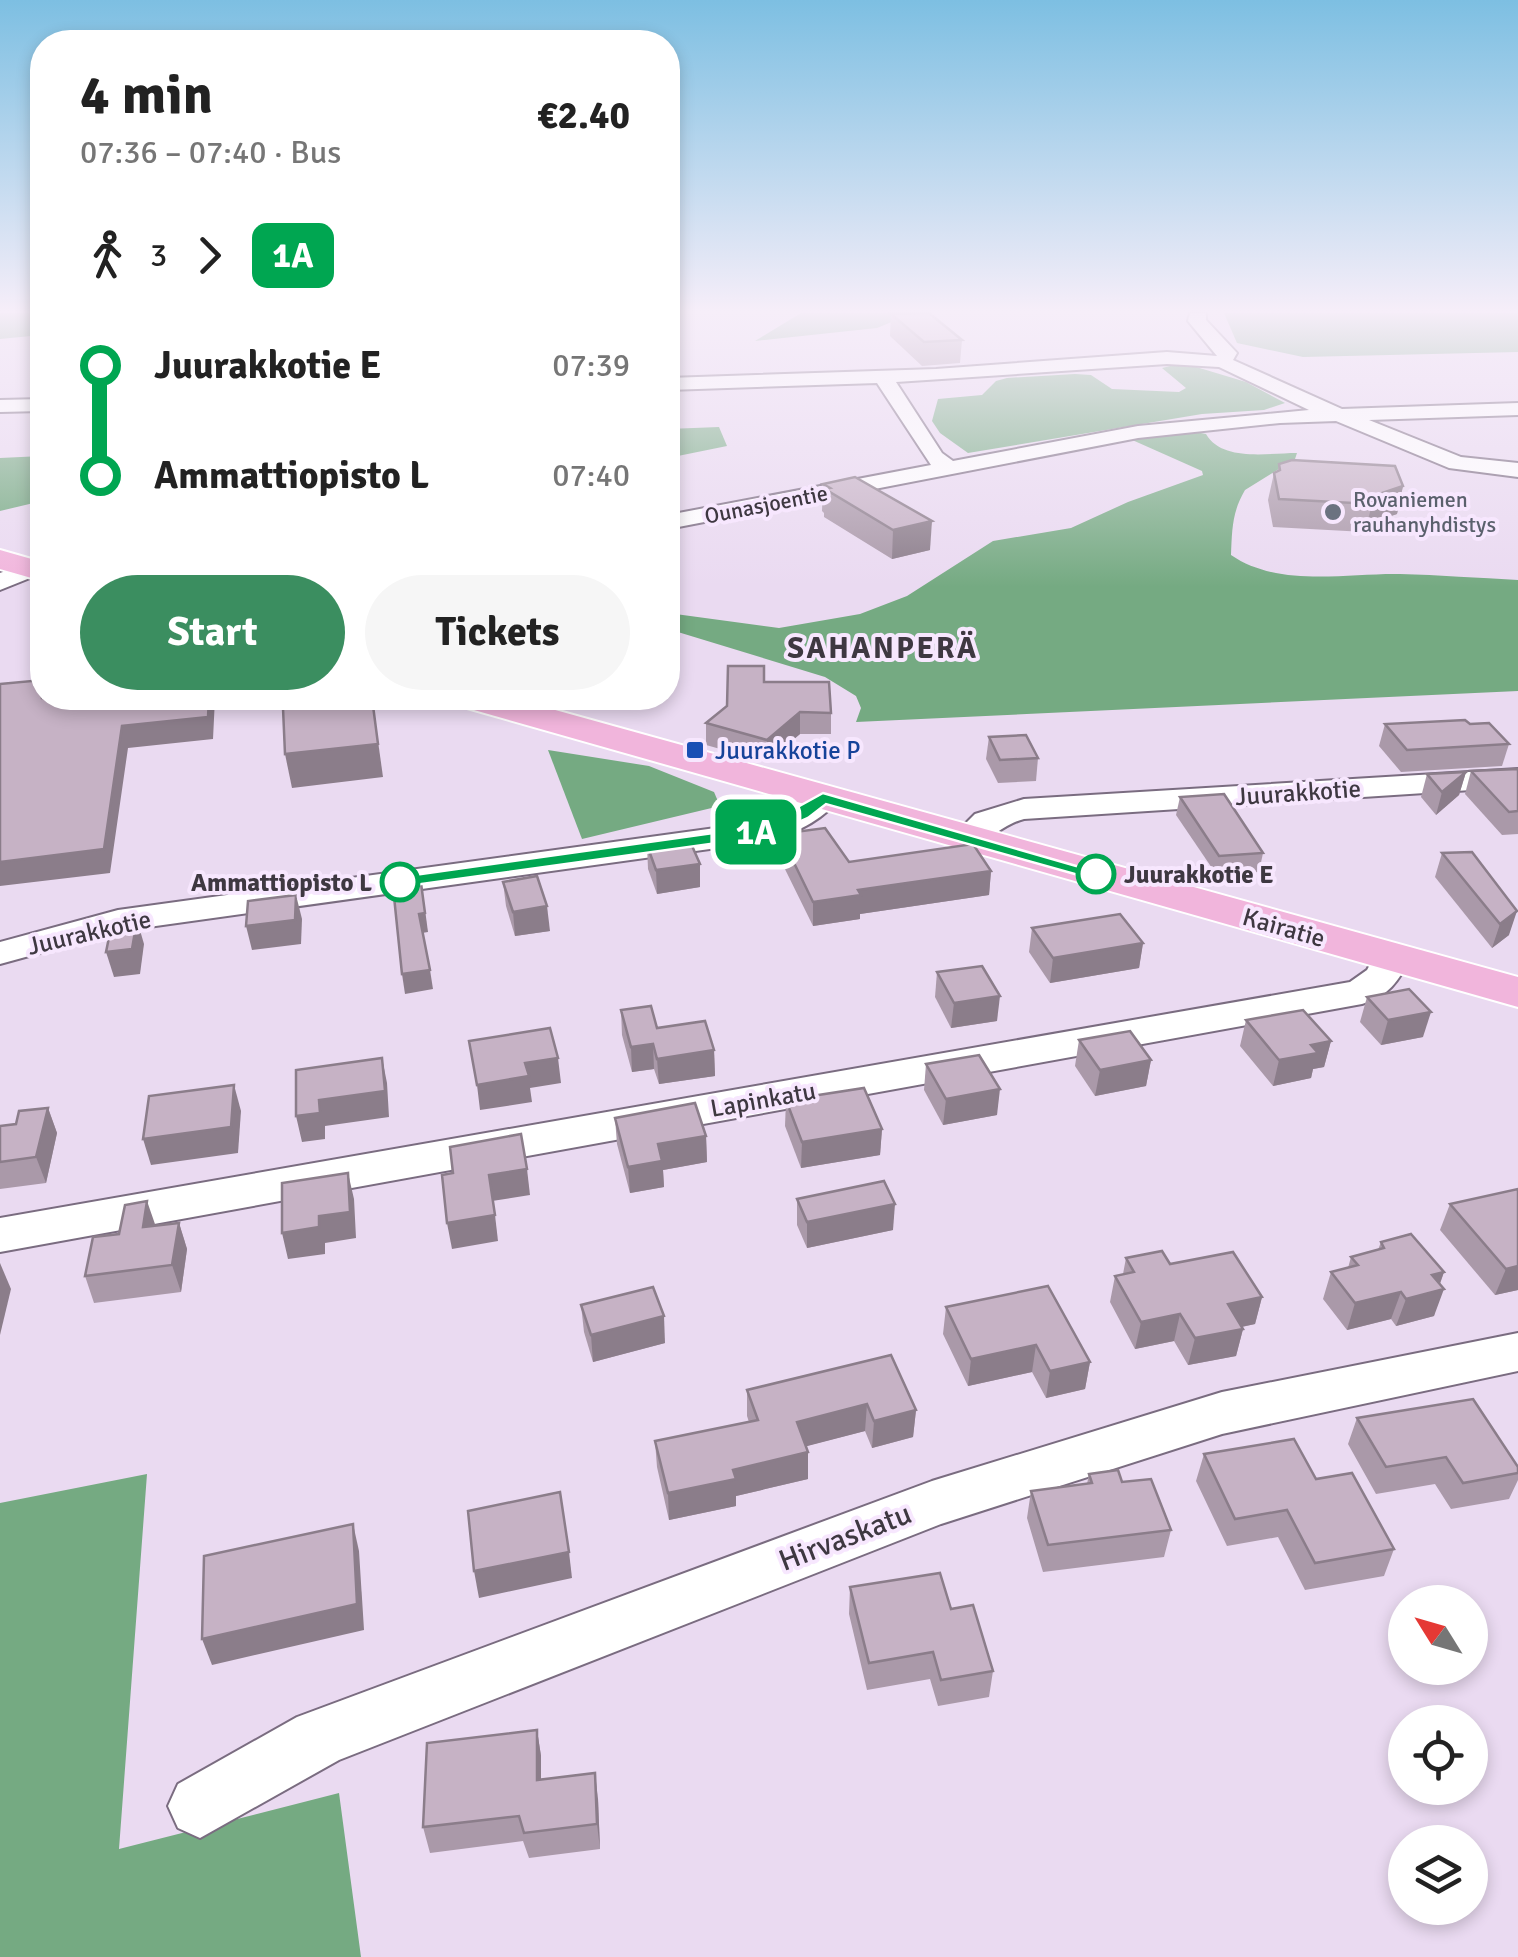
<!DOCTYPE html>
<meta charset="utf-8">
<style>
:root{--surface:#fff;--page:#f6f6f6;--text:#222;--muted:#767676;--accent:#3b8e60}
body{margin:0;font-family:Signika,sans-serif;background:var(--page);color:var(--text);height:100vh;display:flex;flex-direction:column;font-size:38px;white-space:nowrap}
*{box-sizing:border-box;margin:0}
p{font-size:32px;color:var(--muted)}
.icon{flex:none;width:55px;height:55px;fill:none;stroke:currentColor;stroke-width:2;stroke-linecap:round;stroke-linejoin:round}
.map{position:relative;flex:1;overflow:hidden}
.side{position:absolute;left:30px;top:30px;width:650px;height:680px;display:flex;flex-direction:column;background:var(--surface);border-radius:40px;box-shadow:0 5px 15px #0003}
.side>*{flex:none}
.badge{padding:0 20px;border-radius:15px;font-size:35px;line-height:65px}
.needle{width:65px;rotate:307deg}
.buttons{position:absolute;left:1388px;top:1585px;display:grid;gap:20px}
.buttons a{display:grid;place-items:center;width:100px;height:100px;border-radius:50%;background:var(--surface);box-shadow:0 5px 15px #0003;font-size:50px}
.map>.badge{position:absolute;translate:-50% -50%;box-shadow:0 0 0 5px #fff}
.legs{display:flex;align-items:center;gap:15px;height:110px;padding:0 50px;font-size:32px}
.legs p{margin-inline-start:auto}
.head{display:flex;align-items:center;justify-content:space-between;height:170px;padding:0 50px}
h1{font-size:55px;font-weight:700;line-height:75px}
.button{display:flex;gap:20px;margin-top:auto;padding:20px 50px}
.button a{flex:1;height:115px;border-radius:60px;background:var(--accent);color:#fff;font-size:40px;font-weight:700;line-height:115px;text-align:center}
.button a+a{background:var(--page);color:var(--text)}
ul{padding:0 50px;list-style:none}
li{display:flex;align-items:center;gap:35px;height:110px;font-size:38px}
li i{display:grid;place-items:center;width:15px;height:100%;margin:0 12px;background:currentColor}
li i::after{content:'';width:25px;height:25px;margin:-12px;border:8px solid;border-radius:50%;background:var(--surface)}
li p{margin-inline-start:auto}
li:first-child i{background:linear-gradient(#0000 50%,currentColor 0)}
li:last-child i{background:linear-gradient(currentColor 50%,#0000 0)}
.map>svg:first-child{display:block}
</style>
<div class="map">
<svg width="1518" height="1957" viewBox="0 0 1518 1957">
<rect width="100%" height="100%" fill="#eadaf1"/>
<g fill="#75aa82">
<path d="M0,313H42V339L31,336L0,339Z"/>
<path d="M801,313H899L894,321L877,328L755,341Z"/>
<path d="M1224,313H1518V352L1303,357L1237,343Z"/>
<path d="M1183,363L1246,382L1285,403L1264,410L1202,414L968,453L940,433L932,421L938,399L982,395L996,381L1007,378L1075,374L1091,375L1112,389L1179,392L1186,388L1162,368Z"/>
<path d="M719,427L727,446L668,458V429Z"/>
<path d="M1190,431L1206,434C1222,462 1268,453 1297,453L1295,459L1245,490C1232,512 1232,530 1231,555C1279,588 1346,573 1400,574C1439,575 1479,578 1518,580V691L856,722L861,708L856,696L825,677L668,629V613L779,628L860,614L907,596L993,541L1071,528L1128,502L1203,475L1202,471L1130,439Z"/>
<path d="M42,456V501L0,511V458Z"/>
<path d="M548,750L649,766L714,792L720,806L582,839Z"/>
<path d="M147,1474L119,1849L339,1793L361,1957H0V1503Z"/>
</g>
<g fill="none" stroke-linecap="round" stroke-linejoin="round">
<g stroke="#7a6c80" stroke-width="4">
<g id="minor">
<path d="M1190,313H1206V320L1237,353L1233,360L1342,409L1518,403V415L1369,420L1461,457L1518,463V477L1449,468L1336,421L1280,423L1138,438L668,529V515L931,465L877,383L668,390V378L936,369L1167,352L1217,356L1188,321ZM1167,364L1219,367L1309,410L1138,426L953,461L942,453L896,382Z"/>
<path d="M42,399V411L0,412V400Z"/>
<path d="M31,562L42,568L40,574L0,590V573Z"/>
<path d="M1518,769V787L1024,819C998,825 982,852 956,845L951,838L975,814L1024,799Z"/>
<path d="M823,788L834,791L839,798C823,821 793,834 767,841L120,931L0,964V942L118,910L759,822Z"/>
<path d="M1391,947L1404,950L1409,958C1400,981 1387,997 1362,1004L0,1252V1218L1350,982L1367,970L1378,950Z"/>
<path d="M1518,1333V1371L1222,1434L941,1524L339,1760L200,1838L178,1828L168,1806L178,1784L297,1717L932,1481L1222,1392Z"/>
</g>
</g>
<g stroke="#fff" stroke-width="4">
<g id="major">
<path d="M0,550L42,562V581L0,569Z"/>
<path d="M455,698H512L1518,977V1007L460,706Z"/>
</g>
</g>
<use href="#minor" fill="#fff" fill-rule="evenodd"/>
<use href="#major" fill="#f1b5dc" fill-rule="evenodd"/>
</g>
<g fill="#aa99a9">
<path d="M891,314L962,340L960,363L922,366L890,336Z"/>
<path d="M1279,464L1403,486L1397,514L1367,524L1365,532L1273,527L1268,500L1274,473L1278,471Z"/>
<path d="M823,484L930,550L892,559L824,517V513L822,511Z"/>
<path d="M764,682L831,713V734H800L767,762L706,745V723Z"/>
<path d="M1385,724H1470L1509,744L1502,766L1401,772L1379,746Z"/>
<path d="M989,737L1038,758L1036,781L998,783L986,759Z"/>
<path d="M1518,769V834L1502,835L1465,794L1471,771Z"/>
<path d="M1466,772L1459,795L1436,815L1421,797L1427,774Z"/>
<path d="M1180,797L1263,853L1259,872L1216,874L1176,815Z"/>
<path d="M780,834L849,862L991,871L989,895L860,914V919L813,926L779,857Z"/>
<path d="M647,845L700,887L657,894L648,869Z"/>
<path d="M1472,852L1509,935L1492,948L1435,877L1442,853Z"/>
<path d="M503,882L550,931L515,936L506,906Z"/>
<path d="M1032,928L1143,943L1139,968L1050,983L1029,952Z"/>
<path d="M937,972L997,1021L951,1028L935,997Z"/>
<path d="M1367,997L1423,1037L1381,1045L1360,1022Z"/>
<path d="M621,1010L657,1028L714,1050L715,1076L659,1084L654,1069L632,1072L622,1035Z"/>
<path d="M1246,1020L1331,1041L1324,1067L1313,1069L1311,1078L1273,1086L1240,1046Z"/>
<path d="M1079,1040L1151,1060L1146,1086L1095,1096L1075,1066Z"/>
<path d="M926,1064L997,1115L943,1125L924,1090Z"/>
<path d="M786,1100L882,1129L880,1155L801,1168L785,1126Z"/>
<path d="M48,1108L57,1133L46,1183L0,1189V1126L16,1124Z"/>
<path d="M615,1118L706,1136L707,1162L663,1170L664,1187L630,1193L617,1144Z"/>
<path d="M1518,1189V1290L1495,1295L1440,1230L1450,1204Z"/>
<path d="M797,1199L893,1230L807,1248L797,1225Z"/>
<path d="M179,1223L187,1249L181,1292L94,1303L85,1276L155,1226Z"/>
<path d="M1381,1242L1444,1272L1440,1284L1434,1316L1396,1326L1391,1319L1347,1330L1323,1299L1331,1272L1348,1268L1351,1257L1378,1250Z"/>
<path d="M1126,1258L1170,1264L1262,1297L1255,1324L1242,1327L1243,1329L1236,1356L1188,1365L1174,1341L1135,1349L1110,1302L1115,1276L1123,1274Z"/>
<path d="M581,1305L665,1343L593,1362L584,1332Z"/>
<path d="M946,1307L1090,1362L1085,1389L1046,1398L1032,1372L968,1386L943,1334Z"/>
<path d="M747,1390L916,1410L913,1437L872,1448L865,1431L806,1446L808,1479L736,1496V1506L669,1520L657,1467L655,1441L749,1422L747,1416Z"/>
<path d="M1357,1418L1518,1467V1480L1509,1499L1451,1509L1435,1484L1376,1494L1348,1444Z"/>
<path d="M1204,1454L1316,1479L1394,1549L1384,1576L1305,1590L1278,1537L1227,1546L1196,1481Z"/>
<path d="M1089,1474L1122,1482L1171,1530L1164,1557L1043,1572L1027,1518L1031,1491L1087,1484Z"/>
<path d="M850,1587L951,1609L993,1671L989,1697L938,1706L930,1679L867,1690L849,1614Z"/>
<path d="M537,1730L541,1756V1780L598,1799L600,1849L529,1858L523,1841L430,1853L423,1827Z"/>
</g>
<g fill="#8b7d8a">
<path d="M1403,486L1397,514L1367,524L1372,504L1370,497Z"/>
<path d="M932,521L930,550L892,559L893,530Z"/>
<path d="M209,698H215L213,739L128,748L110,873L0,886V862L122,726Z"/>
<path d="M372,698L383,777L292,788L285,754Z"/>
<path d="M800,712V734L767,762V740Z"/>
<path d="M1466,772L1459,795L1436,815L1442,792Z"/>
<path d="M700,864V887L657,894L656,870Z"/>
<path d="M991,871L989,895L860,914V919L813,926V902L858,890Z"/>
<path d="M296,895L302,919L301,944L252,950L246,926Z"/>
<path d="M424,902L428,932L422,933L419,914Z"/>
<path d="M547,906L550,931L515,936L513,912Z"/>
<path d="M1517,911L1509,935L1492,948L1500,924Z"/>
<path d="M137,920L144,944L140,974L114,977L106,952Z"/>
<path d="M1143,943L1139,968L1050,983L1053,958Z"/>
<path d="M430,970L433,989L405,994L402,974Z"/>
<path d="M1000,996L997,1021L951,1028L954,1003Z"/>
<path d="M1431,1012L1423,1037L1381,1045L1388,1020Z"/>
<path d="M1331,1041L1324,1067L1313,1069L1311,1078L1273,1086L1279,1060L1311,1045Z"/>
<path d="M653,1044L654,1069L632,1072L631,1047Z"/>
<path d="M714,1050L715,1076L659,1084L657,1059Z"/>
<path d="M382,1058L387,1083L389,1117L325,1126V1139L302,1142L296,1116Z"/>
<path d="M558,1058L561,1083L530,1088L532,1102L480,1110L477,1085L525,1063Z"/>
<path d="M1151,1060L1146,1086L1095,1096L1100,1070Z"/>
<path d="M234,1085L241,1111L238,1153L151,1165L143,1139Z"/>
<path d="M1000,1089L997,1115L943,1125L946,1099Z"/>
<path d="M48,1108L57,1133L46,1183L36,1157Z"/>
<path d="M882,1129L880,1155L801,1168L802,1142Z"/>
<path d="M706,1136L707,1162L663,1170L664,1187L630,1193L628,1167L658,1144Z"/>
<path d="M527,1169L530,1195L492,1201L489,1175Z"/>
<path d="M348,1173L354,1199L356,1238L325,1243V1254L288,1259L282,1233L319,1216Z"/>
<path d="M147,1201L156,1227H143Z"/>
<path d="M895,1204L893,1230L807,1248V1222Z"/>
<path d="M495,1215L498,1241L452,1249L447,1223Z"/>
<path d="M179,1223L187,1249L181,1292L172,1265Z"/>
<path d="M0,1263L11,1289L0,1335Z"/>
<path d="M1518,1266V1290L1495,1295L1506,1269Z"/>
<path d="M1444,1272L1437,1291L1444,1289L1434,1316L1396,1326L1406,1299L1432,1275Z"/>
<path d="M1401,1292L1391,1319L1347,1330L1355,1303Z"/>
<path d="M1262,1297L1255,1324L1221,1331L1228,1304Z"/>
<path d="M1180,1314L1174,1341L1135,1349L1141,1322Z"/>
<path d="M664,1316L665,1343L593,1362L591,1335Z"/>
<path d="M1243,1329L1236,1356L1188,1365L1195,1338Z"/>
<path d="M1036,1345L1032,1372L968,1386L971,1359Z"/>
<path d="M1090,1362L1085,1389L1046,1398L1050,1371Z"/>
<path d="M867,1404L865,1431L796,1449L797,1422Z"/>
<path d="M916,1410L913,1437L872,1448L874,1421Z"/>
<path d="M808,1452V1479L736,1496V1506L669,1520L668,1493L733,1470Z"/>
<path d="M353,1524L359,1551L364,1630L212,1665L202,1639Z"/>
<path d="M569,1552L572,1578L479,1598L474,1571Z"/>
<path d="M537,1730L541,1756V1806L537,1780Z"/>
<path d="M595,1773L598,1799L600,1849L597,1824Z"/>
</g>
<g fill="#c6b2c5" stroke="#8b7d8a" stroke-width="2.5">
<path d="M929,313L962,340L924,342L891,314Z"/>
<path d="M1292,460L1395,466L1403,486L1370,497L1372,504L1279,499L1274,473L1280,470L1279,464Z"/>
<path d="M855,477L932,521L893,530L825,489L830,488L823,484Z"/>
<path d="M728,666H764V682H829L831,713L800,712L767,740L706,723L727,706Z"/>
<path d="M42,680V698H209L208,717L122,726L104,849L0,862V684Z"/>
<path d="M372,698L378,744L285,754L283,708Z"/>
<path d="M1465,720L1470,724L1489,723L1509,744L1407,750L1385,724Z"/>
<path d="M1026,735L1038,758L1000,760L989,737Z"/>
<path d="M1518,769V811L1509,812L1471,771Z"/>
<path d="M1466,772L1442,792L1427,774Z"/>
<path d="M1224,794L1263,853L1219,856L1180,797Z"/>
<path d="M825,828L849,862L973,844L991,871L858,890L861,895L813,902L780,834Z"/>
<path d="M689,839L700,864L656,870L647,845Z"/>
<path d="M1472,852L1517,911L1500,924L1442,853Z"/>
<path d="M411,875L413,884L421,883L425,913L419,914L430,970L402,974L392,877Z"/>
<path d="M537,876L547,906L513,912L503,882Z"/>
<path d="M296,895L295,920L246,926L248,901Z"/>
<path d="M1120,914L1143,943L1053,958L1032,928Z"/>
<path d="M137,920L132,949L106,952L112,923Z"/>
<path d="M982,966L1000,996L954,1003L937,972Z"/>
<path d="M1409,989L1431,1012L1388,1020L1367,997Z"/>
<path d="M651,1006L657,1028L705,1021L714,1050L657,1059L653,1044L631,1047L621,1010Z"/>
<path d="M1303,1010L1331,1041L1311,1045L1318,1053L1279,1060L1246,1020Z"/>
<path d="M550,1028L558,1058L525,1063L529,1076L477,1085L469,1041Z"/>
<path d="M1130,1031L1151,1060L1100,1070L1079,1040Z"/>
<path d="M979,1055L1000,1089L946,1099L926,1064Z"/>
<path d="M382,1058L385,1091L319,1100L320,1113L296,1116V1070Z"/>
<path d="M234,1085L231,1127L143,1139L149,1096Z"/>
<path d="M864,1088L882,1129L802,1142L786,1100Z"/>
<path d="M695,1103L706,1136L658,1144L662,1161L628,1167L615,1118Z"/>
<path d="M48,1108L36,1157L0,1162V1126L16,1124L19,1111Z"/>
<path d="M521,1134L527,1169L489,1175L495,1215L447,1223L442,1175L453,1173L450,1147Z"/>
<path d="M348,1173L350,1212L319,1216V1227L282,1233V1183Z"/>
<path d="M884,1181L895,1204L807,1222L797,1199Z"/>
<path d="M1518,1189V1266L1506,1269L1450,1204Z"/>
<path d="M147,1201L143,1227L179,1223L172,1265L85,1276L93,1237L119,1234L125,1205Z"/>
<path d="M1411,1234L1444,1272L1432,1275L1444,1289L1406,1299L1401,1292L1355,1303L1331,1272L1358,1265L1351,1257L1384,1248L1381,1242Z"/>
<path d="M1162,1251L1170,1264L1233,1252L1262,1297L1228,1304L1243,1329L1195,1338L1180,1314L1141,1322L1115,1276L1134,1272L1126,1258Z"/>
<path d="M1048,1286L1090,1362L1050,1371L1036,1345L971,1359L946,1307Z"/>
<path d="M653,1287L664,1316L591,1335L581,1305Z"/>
<path d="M891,1355L916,1410L874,1421L867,1404L797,1422L808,1452L733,1470L736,1479L668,1493L655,1441L758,1420L747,1390Z"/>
<path d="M1473,1399L1518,1467V1473L1463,1483L1446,1457L1386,1467L1357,1418Z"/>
<path d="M1294,1439L1316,1479L1352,1473L1394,1549L1315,1563L1287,1510L1235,1519L1204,1454Z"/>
<path d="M1118,1470L1122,1482L1151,1479L1171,1530L1048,1545L1031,1491L1092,1483L1089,1474Z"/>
<path d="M560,1492L569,1552L474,1571L468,1511Z"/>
<path d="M353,1524L357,1604L202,1639L204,1556Z"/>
<path d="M940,1573L951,1609L973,1605L993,1671L941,1680L933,1652L869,1663L850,1587Z"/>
<path d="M537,1730V1780L595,1773L597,1824L524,1833L519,1816L423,1827L427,1743Z"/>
</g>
<linearGradient id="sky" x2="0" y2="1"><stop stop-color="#7dbfe2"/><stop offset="0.53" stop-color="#f6eef9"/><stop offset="1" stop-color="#f6eef9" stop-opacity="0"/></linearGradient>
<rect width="1518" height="587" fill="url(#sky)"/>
<path fill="#00a651" stroke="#fff" stroke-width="2.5" d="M823,793L1104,874L1096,880L1089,878L826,804L808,818L767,836L400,887L391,882L400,877L763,826Z"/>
<circle fill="#6b7280" stroke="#f7e7fe" stroke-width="4" cx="1333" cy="512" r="10"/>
<rect fill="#1a4fb4" stroke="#f7e7fe" stroke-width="4" x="685" y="740" width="20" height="20" rx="5"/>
<g fill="#fff" stroke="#00a651" stroke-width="5">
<circle cx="1096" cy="874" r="18"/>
<circle cx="400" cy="882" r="18"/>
</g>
<g text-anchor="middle" stroke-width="8" stroke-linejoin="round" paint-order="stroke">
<g font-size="22" fill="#5b616d" stroke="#f7e7fe" text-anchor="start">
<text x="1353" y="507">Rovaniemen<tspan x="1353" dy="25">rauhanyhdistys</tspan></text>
</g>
<g font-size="22" fill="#3e3841" stroke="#f7e7fe">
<text transform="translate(766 504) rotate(-11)" y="8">Ounasjoentie</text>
</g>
<g font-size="25" fill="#164399" stroke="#f7e7fe" text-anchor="start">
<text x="715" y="759">Juurakkotie P</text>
</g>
<g font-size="25" fill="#3e3841" stroke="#f7e7fe">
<text transform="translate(1298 792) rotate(-4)" y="9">Juurakkotie</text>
<text transform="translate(1284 927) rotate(16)" y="9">Kairatie</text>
<text transform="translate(89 932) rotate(-13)" y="9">Juurakkotie</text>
<text transform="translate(763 1099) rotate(-10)" y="9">Lapinkatu</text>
</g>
<g font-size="25" font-weight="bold" fill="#3e3841" stroke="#f7e7fe" text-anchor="start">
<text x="1124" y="883">Juurakkotie E</text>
<text x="372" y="891" text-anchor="end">Ammattiopisto L</text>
</g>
<g font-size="30" font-weight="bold" letter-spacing="2.5" fill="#3e3841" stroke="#f7e7fe">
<text x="883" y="658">SAHANPERÄ</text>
</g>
<g font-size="30" fill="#3e3841" stroke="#f7e7fe">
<text transform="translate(845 1537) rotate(-21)" y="10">Hirvaskatu</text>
</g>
</g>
</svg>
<div class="buttons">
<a><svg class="needle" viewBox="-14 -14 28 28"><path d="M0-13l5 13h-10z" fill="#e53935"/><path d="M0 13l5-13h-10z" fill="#767676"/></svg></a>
<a><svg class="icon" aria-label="locate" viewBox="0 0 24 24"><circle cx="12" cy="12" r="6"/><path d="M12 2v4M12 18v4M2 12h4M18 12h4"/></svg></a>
<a><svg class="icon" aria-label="layers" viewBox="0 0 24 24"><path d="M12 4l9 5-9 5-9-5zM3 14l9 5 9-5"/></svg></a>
</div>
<b class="badge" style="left:756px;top:832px;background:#00a651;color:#fff">1A</b>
<section class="side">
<div class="head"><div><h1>4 min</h1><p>07:36 – 07:40 · Bus</p></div><b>€2.40</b></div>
<div class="legs"><svg class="icon" aria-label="walk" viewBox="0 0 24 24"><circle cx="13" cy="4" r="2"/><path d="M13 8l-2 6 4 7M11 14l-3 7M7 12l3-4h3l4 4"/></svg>3<svg class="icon" aria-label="forward" viewBox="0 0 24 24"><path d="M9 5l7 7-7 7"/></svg><b class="badge" style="background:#00a651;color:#fff">1A</b></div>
<ul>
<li><i style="color:#00a651"></i><b>Juurakkotie E</b><p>07:39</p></li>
<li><i style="color:#00a651"></i><b>Ammattiopisto L</b><p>07:40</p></li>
</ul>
<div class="button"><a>Start</a><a>Tickets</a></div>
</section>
</div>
